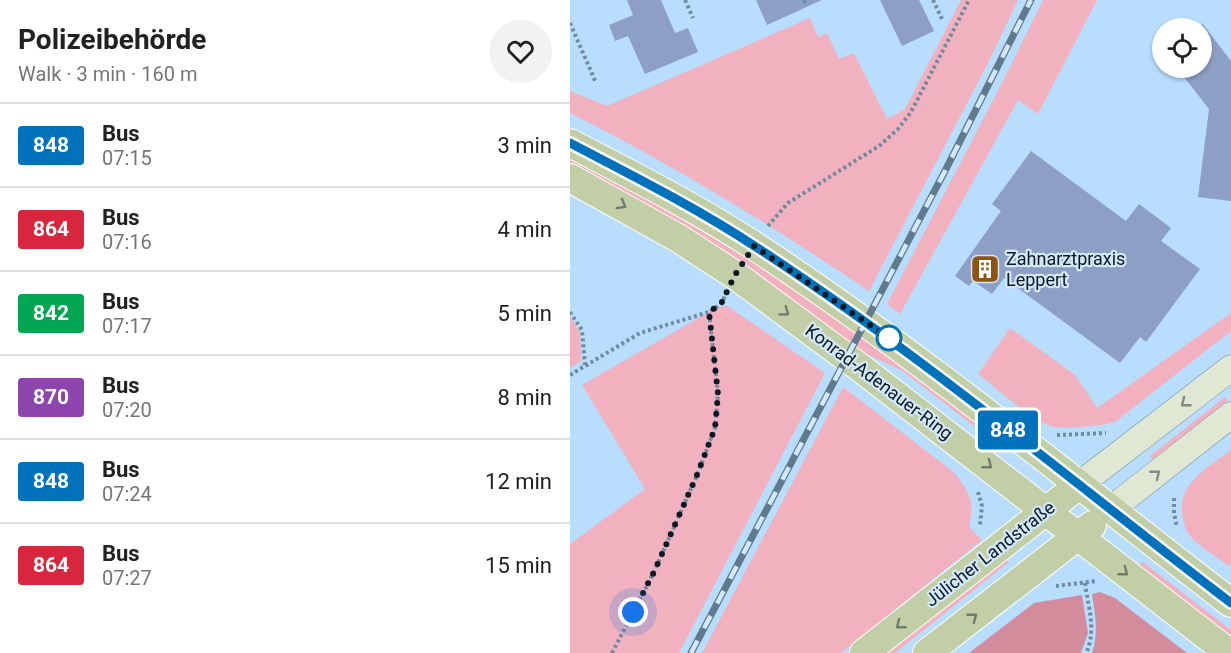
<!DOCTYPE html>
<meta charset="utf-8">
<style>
:root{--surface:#fff;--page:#f2f2f2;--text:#202124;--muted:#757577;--line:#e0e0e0}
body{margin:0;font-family:Roboto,sans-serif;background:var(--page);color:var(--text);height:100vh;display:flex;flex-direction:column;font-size:22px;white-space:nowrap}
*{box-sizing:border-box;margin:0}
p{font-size:20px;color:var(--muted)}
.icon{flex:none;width:33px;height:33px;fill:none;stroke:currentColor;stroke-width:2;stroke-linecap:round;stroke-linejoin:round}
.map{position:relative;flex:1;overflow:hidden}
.details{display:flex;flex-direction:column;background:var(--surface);width:570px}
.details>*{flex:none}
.badge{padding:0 12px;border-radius:4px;font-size:21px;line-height:39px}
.fabs{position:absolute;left:582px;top:18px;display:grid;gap:12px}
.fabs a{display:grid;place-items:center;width:60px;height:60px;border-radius:50%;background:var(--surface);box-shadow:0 2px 4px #0004;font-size:30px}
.you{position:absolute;width:30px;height:30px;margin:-15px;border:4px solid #fff;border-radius:50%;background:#1a73e8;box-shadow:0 0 0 9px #1a73e833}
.map>.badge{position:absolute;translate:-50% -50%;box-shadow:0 0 0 3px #fff}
.round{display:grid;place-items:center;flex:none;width:63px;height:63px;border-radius:32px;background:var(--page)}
.summary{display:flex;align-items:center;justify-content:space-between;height:102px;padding:0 18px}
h1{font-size:28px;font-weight:700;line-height:45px}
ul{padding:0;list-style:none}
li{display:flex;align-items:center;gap:18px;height:84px;padding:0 18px;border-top:2px solid var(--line)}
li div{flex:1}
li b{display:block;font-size:22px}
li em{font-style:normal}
li .badge{min-width:66px;font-weight:700;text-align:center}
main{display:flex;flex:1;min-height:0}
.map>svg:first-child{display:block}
</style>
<main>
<section class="details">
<div class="summary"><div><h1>Polizeibehörde</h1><p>Walk · 3 min · 160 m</p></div><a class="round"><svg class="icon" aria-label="heart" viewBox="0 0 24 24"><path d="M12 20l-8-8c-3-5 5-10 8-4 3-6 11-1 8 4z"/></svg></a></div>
<ul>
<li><span class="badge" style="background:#0072bc;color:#fff">848</span><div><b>Bus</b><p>07:15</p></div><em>3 min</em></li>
<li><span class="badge" style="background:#d7263d;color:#fff">864</span><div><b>Bus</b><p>07:16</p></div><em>4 min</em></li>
<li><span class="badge" style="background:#00a651;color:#fff">842</span><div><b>Bus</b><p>07:17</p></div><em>5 min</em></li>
<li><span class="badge" style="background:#8e44ad;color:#fff">870</span><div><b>Bus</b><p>07:20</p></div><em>8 min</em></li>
<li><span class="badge" style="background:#0072bc;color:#fff">848</span><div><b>Bus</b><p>07:24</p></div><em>12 min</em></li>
<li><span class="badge" style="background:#d7263d;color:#fff">864</span><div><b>Bus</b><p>07:27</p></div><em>15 min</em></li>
</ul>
</section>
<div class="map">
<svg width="661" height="653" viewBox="0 0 661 653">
<rect width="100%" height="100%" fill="#b9ddfc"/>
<g fill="#f2b1bf">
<path d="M391,0H448L418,63L299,291C202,226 104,165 0,113V91L37,106L240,18L248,37L257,33L269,59L284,53L317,119L335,109Z"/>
<path d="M473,0H527L468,114L448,100L330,314L317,304L436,75Z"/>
<path d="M0,156L172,252L277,323L442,449L438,452L331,370L290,351L168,261L80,206L0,163Z"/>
<path d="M156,305L255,373L109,653H0V544L75,489L12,385L137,313Z"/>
<path d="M661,313V331L545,422C532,426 493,430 480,426C458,418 428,389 408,374L440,328L505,375L527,408Z"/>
<path d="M0,317L10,331L11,361L0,368Z"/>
<path d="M273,387L385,473C400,494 405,501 399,527L412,540L271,653H132Z"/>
<path d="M655,397L658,401L583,460L580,456Z"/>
<path d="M661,450V562L658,566C647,557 631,548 621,537C615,530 613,521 612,512C609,482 640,466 661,450Z"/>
<path d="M434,558L439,562L325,653H312Z"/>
<path d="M573,562L661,630V638L568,566Z"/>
</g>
<g fill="#d38c9c">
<path d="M530,592L545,598L617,653H522C529,632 525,615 522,594Z"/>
<path d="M512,595L518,633L511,653H399L464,603Z"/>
</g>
<g fill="#8d9fc4">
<path d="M57,0H91L105,33L118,28L128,52L75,74L58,36L45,41L39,25L63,15Z"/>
<path d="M186,0H252L197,25Z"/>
<path d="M310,0H349L364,31L332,46Z"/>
<path d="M632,23L661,61V201L628,197L639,109L607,68H632Z"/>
<path d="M461,151L556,221L569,204L601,228L591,241L630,269L576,342L570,337L550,363L434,278L422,294L403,281L399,286L385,276L431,211L422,204Z"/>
</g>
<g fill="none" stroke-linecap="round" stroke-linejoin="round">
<g stroke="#6f91ad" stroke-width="27">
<g id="secondary">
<path d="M509,485L661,368"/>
<path d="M540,510L661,415"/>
</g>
</g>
<g stroke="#fff" stroke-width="30">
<g id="primary">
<path d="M0,143C63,176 127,208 186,247C351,356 504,482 661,603"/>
<path d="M0,178L108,238L165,275L288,366L659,653"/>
<path d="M294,653L509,485"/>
<path d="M357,653L522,525"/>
</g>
</g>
<g stroke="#708ba1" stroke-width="4" stroke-dasharray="3 3" stroke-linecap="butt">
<path d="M115,0L123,18"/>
<path d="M234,0L236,5"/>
<path d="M363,0L373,21"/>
<path d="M0,23L26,83"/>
<path d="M198,226L218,203L309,146L328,129L341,112L399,0"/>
<path d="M0,312L12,330L15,365"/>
<path d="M0,375L70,333L139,312"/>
<path d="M487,435L536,433"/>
<path d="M408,492L412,506L410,525"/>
<path d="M604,498V513L607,527"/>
<path d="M515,583C518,606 527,631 516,653"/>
<path d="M486,586L526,581"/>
<path d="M42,653L84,572L127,475L145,428L148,394L139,312L151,304L155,296"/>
</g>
<use href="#secondary" stroke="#e0e7d3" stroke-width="26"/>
<use href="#primary" stroke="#c1cea6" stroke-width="28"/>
<g stroke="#60798d" stroke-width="7">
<path id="rail" d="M121,653L375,171L461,0"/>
</g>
<use href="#rail" stroke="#d3e8fb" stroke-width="4.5" stroke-dasharray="14" stroke-linecap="butt"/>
</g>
<defs><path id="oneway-chevron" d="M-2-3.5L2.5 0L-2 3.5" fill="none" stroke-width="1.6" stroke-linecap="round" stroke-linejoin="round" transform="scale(1.5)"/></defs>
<g stroke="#707d6c">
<use href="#oneway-chevron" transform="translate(52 205) rotate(30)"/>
<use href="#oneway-chevron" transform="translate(215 312) rotate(36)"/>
<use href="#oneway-chevron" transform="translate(418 465) rotate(38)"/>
<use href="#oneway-chevron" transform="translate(554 572) rotate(38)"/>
<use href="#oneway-chevron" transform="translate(403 617) rotate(-38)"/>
<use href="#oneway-chevron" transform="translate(330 625) rotate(142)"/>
</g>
<g stroke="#818a84">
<use href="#oneway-chevron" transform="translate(615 403) rotate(142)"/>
<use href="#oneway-chevron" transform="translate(586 474) rotate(-38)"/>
</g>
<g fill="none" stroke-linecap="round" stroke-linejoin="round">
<g stroke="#fff" stroke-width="14">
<path id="line" d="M0,143C63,176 127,208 186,247C352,355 504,483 661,603"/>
</g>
<use href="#line" stroke="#0072bc" stroke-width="9"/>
<path stroke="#0c1924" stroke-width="6" stroke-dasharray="0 10.8" d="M63,612L84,572L127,475L145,428L148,394L139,312L151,304L165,275L184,246L319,338"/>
</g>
<defs>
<g id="building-square" transform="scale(1.5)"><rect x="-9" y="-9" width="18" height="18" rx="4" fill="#8e550f" stroke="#d3e8fb"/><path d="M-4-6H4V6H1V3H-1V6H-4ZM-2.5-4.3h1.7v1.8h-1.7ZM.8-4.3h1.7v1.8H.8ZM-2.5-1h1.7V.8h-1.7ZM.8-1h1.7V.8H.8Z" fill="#fff"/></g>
</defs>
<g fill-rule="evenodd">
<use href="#building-square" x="415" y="269"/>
</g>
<circle fill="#fff" stroke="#0072bc" stroke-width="3" cx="319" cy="338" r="12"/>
<g text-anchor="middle" stroke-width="4.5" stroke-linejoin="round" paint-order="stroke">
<g font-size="18" fill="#0c1924" stroke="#d3e8fb" text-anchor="start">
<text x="436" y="265">Zahnarztpraxis<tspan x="436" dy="21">Leppert</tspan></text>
</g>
<g font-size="18" fill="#0c1924" stroke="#d3e8fb">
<text transform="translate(309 382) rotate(37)" y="6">Konrad-Adenauer-Ring</text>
<text transform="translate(420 554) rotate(-38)" y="6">Jülicher Landstraße</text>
</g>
</g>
</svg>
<div class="fabs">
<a><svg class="icon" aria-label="locate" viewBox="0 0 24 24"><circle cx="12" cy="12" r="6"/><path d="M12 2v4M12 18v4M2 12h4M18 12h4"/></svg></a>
</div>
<div class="you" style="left:63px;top:612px"></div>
<b class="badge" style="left:438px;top:430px;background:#0072bc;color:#fff">848</b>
</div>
</main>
